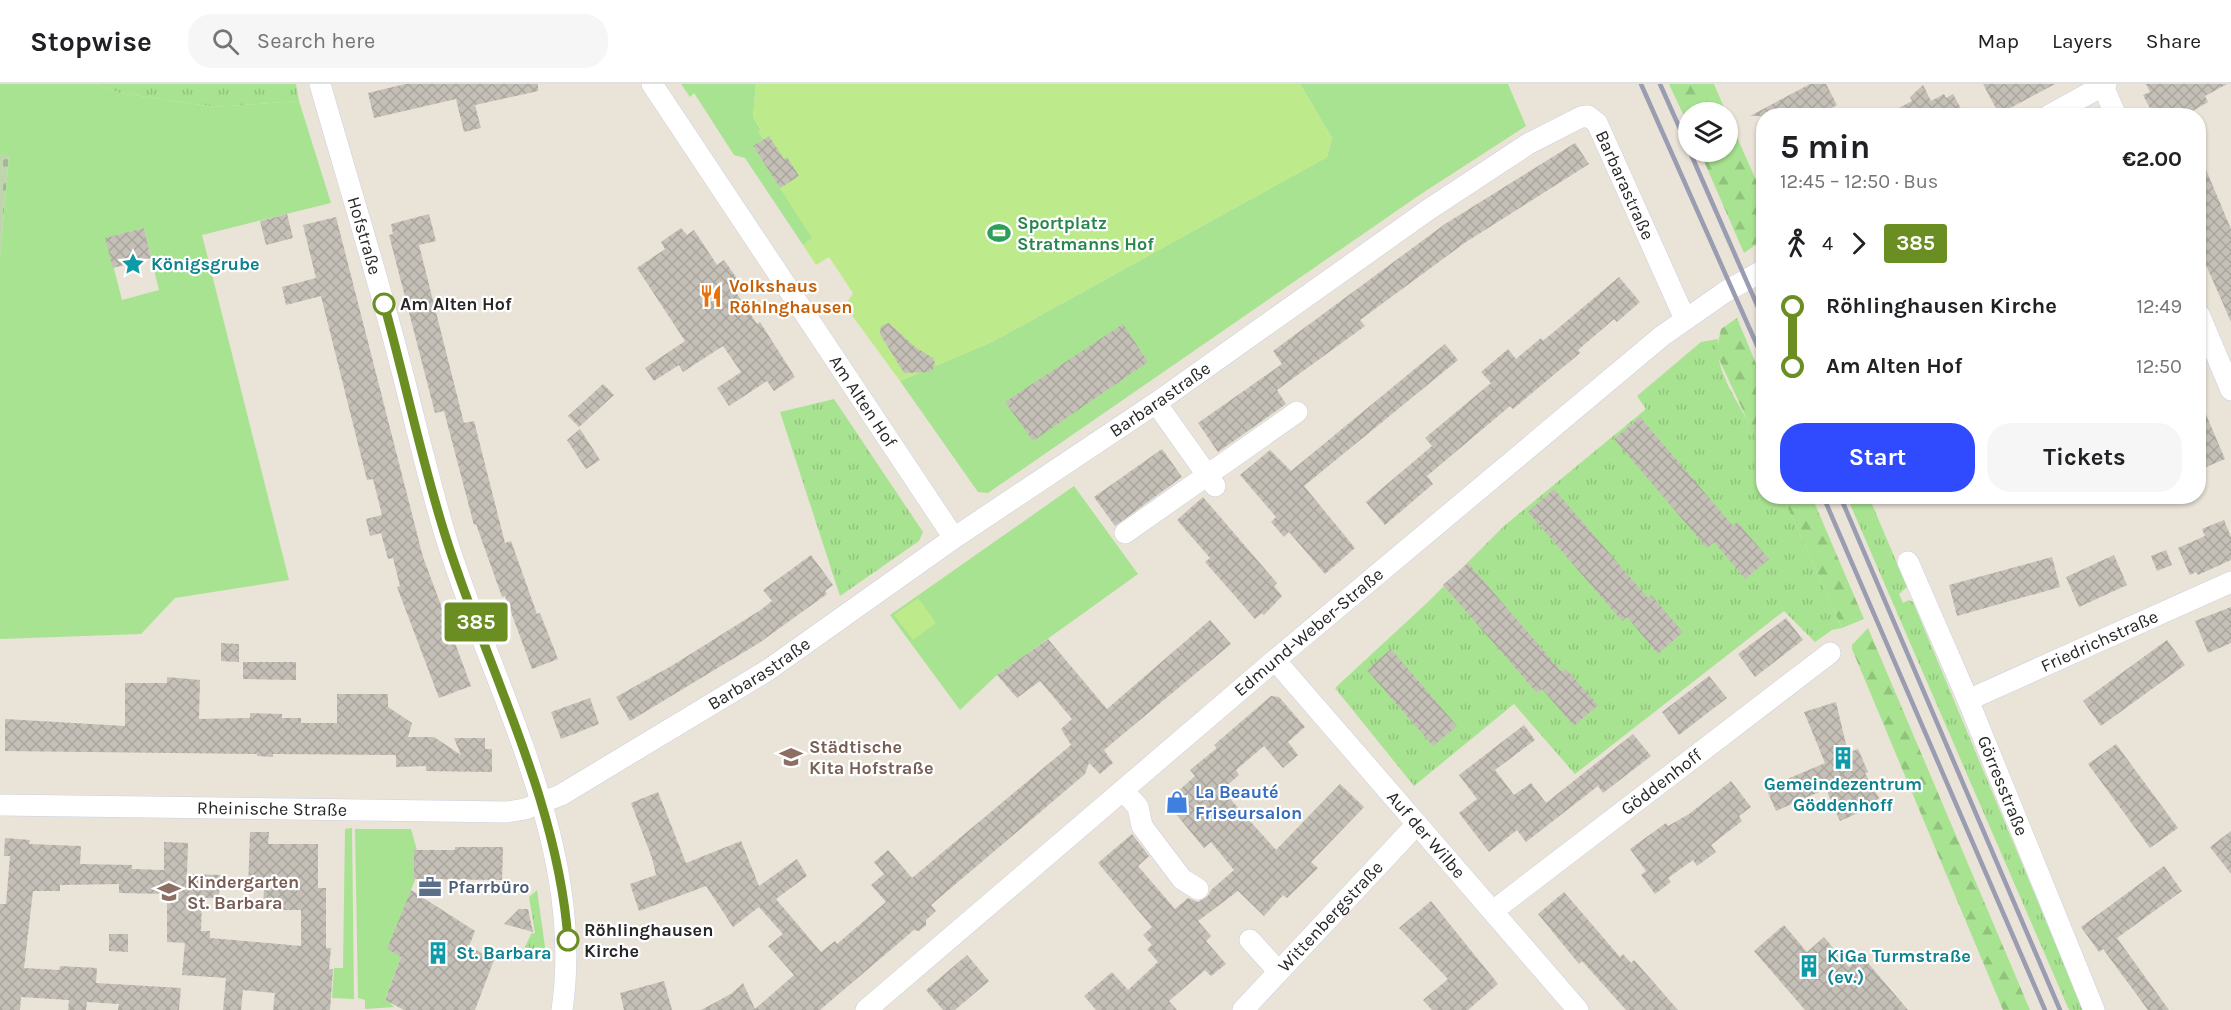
<!DOCTYPE html>
<meta charset="utf-8">
<style>
:root{--surface:#fff;--page:#f6f6f6;--text:#202124;--muted:#757577;--line:#e0e0e0;--accent:#304afe}
body{margin:0;font-family:Karla,sans-serif;background:var(--page);color:var(--text);height:100vh;display:flex;flex-direction:column;font-size:22px;white-space:nowrap}
*{box-sizing:border-box;margin:0}
p{font-size:20px;color:var(--muted)}
.icon{flex:none;width:33px;height:33px;fill:none;stroke:currentColor;stroke-width:2;stroke-linecap:round;stroke-linejoin:round}
.map{position:relative;flex:1;overflow:hidden}
.details{position:absolute;left:1756px;top:24px;width:450px;height:396px;display:flex;flex-direction:column;background:var(--surface);border-radius:24px;box-shadow:0 2px 4px #0004}
.details>*{flex:none}
.badge{padding:0 12px;border-radius:4px;font-size:21px;line-height:39px}
.controls{position:absolute;left:1678px;top:18px;display:grid;gap:12px}
.controls a{display:grid;place-items:center;width:60px;height:60px;border-radius:50%;background:var(--surface);box-shadow:0 2px 4px #0004;font-size:30px}
.map>.badge{position:absolute;translate:-50% -50%;box-shadow:0 0 0 3px #fff}
.legs{display:flex;align-items:center;gap:9px;height:66px;padding:0 24px;font-size:20px}
.legs p{margin-inline-start:auto}
.head{display:flex;align-items:center;justify-content:space-between;height:102px;padding:0 24px}
h1{font-size:33px;font-weight:700;line-height:45px}
.button{display:flex;gap:12px;margin-top:auto;padding:12px 24px}
.button a{flex:1;height:69px;border-radius:24px;background:var(--accent);color:#fff;font-size:24px;font-weight:700;line-height:69px;text-align:center}
.button a+a{background:var(--page);color:var(--text)}
ul{padding:0 24px;list-style:none}
li{display:flex;align-items:center;gap:21px;height:60px;font-size:22px}
li i{display:grid;place-items:center;width:9px;height:100%;margin:0 8px;background:currentColor}
li i::after{content:'';width:15px;height:15px;margin:-8px;border:4px solid;border-radius:50%;background:var(--surface)}
li p{margin-inline-start:auto}
li:first-child i{background:linear-gradient(#0000 50%,currentColor 0)}
li:last-child i{background:linear-gradient(currentColor 50%,#0000 0)}
header{display:flex;align-items:center;gap:36px;box-sizing:border-box;height:84px;padding:0 30px;background:var(--surface);border-bottom:2px solid var(--line)}
header strong{font-size:28px}
nav{display:flex;gap:33px;margin-inline-start:auto;font-size:21px}
.search{width:420px;height:54px;background:var(--page);display:flex;align-items:center;gap:15px;box-sizing:border-box;padding:0 21px;border-radius:24px;color:var(--muted);font-size:22px}
.map>svg:first-child{display:block}
</style>
<header>
<strong>Stopwise</strong>
<div class="search"><svg class="icon" aria-label="search" viewBox="0 0 24 24"><circle cx="10" cy="10" r="6"/><path d="M15 15l6 6"/></svg>Search here</div>
<nav><a>Map</a><a>Layers</a><a>Share</a></nav>
</header>
<div class="map">
<svg width="2231" height="926" viewBox="0 0 2231 926">
<defs>
<pattern id="grass-tufts" width="24" height="20" patternUnits="userSpaceOnUse" patternTransform="scale(1.5)"><rect width="24" height="20" fill="#a8e391"/><path d="M3 7l-1-3M5 7V3M7 7l1-3M15 17l-1-3M17 17v-4M19 17l1-3" fill="none" stroke="#91c37d"/></pattern>
<pattern id="forest-firs" width="22" height="20" patternUnits="userSpaceOnUse" patternTransform="scale(1.5)"><rect width="22" height="20" fill="#a8e391"/><path d="M5 1l3.5 6h-7zM16 11l3.5 6h-7z" fill="#91c37d"/></pattern>
<pattern id="cemetery-stones" width="16" height="16" patternUnits="userSpaceOnUse" patternTransform="scale(1.5)"><rect width="16" height="16" fill="#bed5ae"/><path d="M2 7V4a2 2 0 0 1 4 0v3zM10 15v-3a2 2 0 0 1 4 0v3z" fill="#a3b796"/></pattern>
<pattern id="building-cross-hatch" width="8" height="8" patternUnits="userSpaceOnUse" patternTransform="scale(1.5)"><rect width="8" height="8" fill="#c5c0b7"/><path d="M0 0l8 8M0 8l8-8" fill="none" stroke="#a9a59d"/></pattern>
</defs>
<rect width="100%" height="100%" fill="#eae3d7"/>
<g fill="url(#grass-tufts)">
<path d="M96,0H296L299,17L215,23L120,9Z"/>
<path d="M1718,255C1713,296 1753,333 1763,371C1767,383 1764,400 1764,412L1783,413L1842,544L1832,546L1815,558L1784,527L1575,690L1514,620L1414,702L1335,604L1428,518L1504,442L1646,325L1637,312L1701,258Z"/>
<path d="M834,315L923,448L919,457L840,512L780,328Z"/>
<path d="M1847,413H1869L1907,503L1899,510L1903,519L1909,516L1913,518L2083,926H2069Z"/>
<path d="M537,806L546,870L525,863L531,850L535,849L529,813Z"/>
</g>
<g fill="url(#forest-firs)">
<path d="M1669,0H1714L1726,28H1689V43Z"/>
<path d="M1728,33L1764,114V155L1744,169L1700,68H1728Z"/>
<path d="M1737,234L1764,299V372L1718,273L1717,264L1721,245Z"/>
<path d="M1783,413H1812L1864,535L1842,544Z"/>
<path d="M1868,544L2030,926H2003L1852,565V561Z"/>
</g>
<path fill="url(#cemetery-stones)" d="M0,71H9L0,172Z"/>
<g fill="#a8e391" fill-rule="evenodd">
<path d="M0,0H96L120,9L215,23L299,17L331,119L202,151L289,496L175,514L141,550L0,555V172L9,72L0,71ZM144,144L159,206L122,216L106,154Z"/>
<path d="M681,0H756L753,33L761,46L763,56L753,62L813,154L803,161L745,74L734,71L694,9L690,13Z"/>
<path d="M1300,0H1508L1526,42L1421,110L988,409L978,408L900,297L994,257L1327,73L1332,54Z"/>
<path d="M1074,402L1138,490L997,591L960,626L890,531Z"/>
<path d="M352,744L354,915L332,914L334,884H343L345,745Z"/>
<path d="M355,745H411L417,766H414V788H418L388,865L401,873L385,915L394,923L365,925V916L358,914Z"/>
</g>
<g fill="#bdeb8c">
<path d="M756,0H1300L1332,54L1327,73L994,257L900,297L851,230L848,217L853,209L829,173L816,181L803,161L812,154L753,62L763,55L758,48L761,45L753,33Z"/>
<path d="M918,514L936,539L913,556L894,531Z"/>
</g>
<g fill="url(#building-cross-hatch)">
<path d="M405,0H538V7L475,21L481,44L464,48L456,15L374,34L368,9Z"/>
<path d="M1810,0H1826L1837,21L1817,32H1750Z"/>
<path d="M1983,0H2055L1999,30Z"/>
<path d="M2146,0H2227L2205,12L2208,18L2184,32H2154L2143,11L2150,8Z"/>
<path d="M1923,1L1931,17L1944,10L1946,14L1953,10L1965,32H1884L1912,17L1910,13Z"/>
<path d="M769,52L784,75L787,73L799,92L780,104L753,62Z"/>
<path d="M1575,59L1589,80L1466,158L1360,236L1365,242L1277,306L1286,320L1218,368L1198,339L1282,280L1273,267L1445,140Z"/>
<path d="M2199,69L2231,145V238L2199,165Z"/>
<path d="M287,130L293,154L266,161L260,137Z"/>
<path d="M429,130L436,157L419,161L464,339L474,337L505,459L511,457L537,530L540,529L558,575L532,585L505,512L502,513L476,440L474,441L444,327L435,329L389,151L393,150L391,140Z"/>
<path d="M336,133L423,473L471,602L439,614L397,503L400,502L393,474L388,475L381,449L370,452L366,435L382,431L373,395L367,396L321,212L286,221L282,203L316,194L303,141Z"/>
<path d="M144,144L151,174L113,184L105,154Z"/>
<path d="M681,144L687,151L694,146L717,181L724,176L738,196L731,201L757,240L760,238L795,293L774,307L767,297L729,322L717,304L741,288L723,262L683,288L679,281L654,297L645,284L685,257L637,184L665,165L661,158Z"/>
<path d="M1619,193L1640,218L1617,238L1614,235L1578,266L1580,269L1513,325L1510,322L1427,392L1433,400L1385,441L1366,418L1432,362L1425,354L1491,299L1481,288L1508,265L1516,275L1541,254L1543,257Z"/>
<path d="M889,239L915,263L933,274L935,279L933,285L929,288L904,289L880,250L881,242Z"/>
<path d="M1123,240L1148,278L1033,357L1005,318Z"/>
<path d="M1445,260L1458,276L1304,402L1355,464L1325,490L1289,448L1284,453L1271,438L1276,433L1240,391L1270,366L1291,387Z"/>
<path d="M603,300L614,311L579,343L568,332Z"/>
<path d="M2199,314L2225,375L2199,386Z"/>
<path d="M1640,333L1733,442L1737,438L1769,475L1745,495L1714,458L1707,464L1614,355Z"/>
<path d="M580,345L600,376L586,385L567,356Z"/>
<path d="M1162,365L1182,393L1115,442L1094,413Z"/>
<path d="M1554,405L1648,514L1651,511L1683,548L1658,570L1627,533L1622,537L1528,428Z"/>
<path d="M1203,413L1277,499L1274,502L1282,512L1264,531L1262,529L1255,535L1205,478L1210,474L1177,436Z"/>
<path d="M2224,436L2231,453V476L2198,491L2196,488L2190,491L2178,464L2205,452L2202,445Z"/>
<path d="M2166,466L2172,481L2157,487L2151,472Z"/>
<path d="M811,471L833,501L825,507L827,510L759,559L630,637L616,613L673,581L759,527L772,517L763,506Z"/>
<path d="M2114,471L2127,501L2079,523L2066,493Z"/>
<path d="M2052,473L2060,503L1957,532L1949,501Z"/>
<path d="M1468,479L1562,588L1566,585L1598,621L1574,642L1542,605L1537,609L1443,501Z"/>
<path d="M2231,523V559L2208,569L2195,537Z"/>
<path d="M1786,534L1803,556L1755,593L1738,570Z"/>
<path d="M1210,536L1231,560L1104,666L1113,679L1100,690L1089,679L1085,690L931,821L936,827L926,836V841L919,847L914,846L820,926H701L731,910L743,899L755,925L794,891L768,862L783,850L759,823L733,843L706,802L639,827L630,800L656,791L652,774L631,719L658,708L686,779L741,757L759,802L797,775L807,792L776,815L821,868L835,857L837,860L886,818L871,801L884,790L874,778L888,766L912,794L1071,661L1061,645L1072,635L1040,597L1017,614L997,591L1048,555L1107,625Z"/>
<path d="M2167,556L2185,581L2101,642L2083,617Z"/>
<path d="M221,559L239,560V578L221,577Z"/>
<path d="M1391,565L1457,642L1433,662L1367,586Z"/>
<path d="M243,578H296V596L243,595Z"/>
<path d="M1709,592L1727,614L1679,651L1662,628Z"/>
<path d="M167,593L200,596L199,635L250,634V629L282,630V634H301V639H337V610H388V623L412,639L408,653H434L461,671L454,654H485V665H492V688L426,687V682L396,683V671L273,670V673L257,672V670L5,667V635L125,642V599H167Z"/>
<path d="M1271,612L1279,613L1305,643L1288,658L1298,671L1283,684L1264,662L1236,686L1239,691L1222,706L1276,766L1340,700L1364,723L1311,778L1318,784L1287,814L1283,811L1264,832L1238,807L1198,837L1211,852L1206,857L1226,880L1211,892L1205,886L1169,917L1177,926H1096L1084,912L1112,888L1128,906L1158,878L1147,865L1152,861L1143,851L1152,843L1098,779L1132,750L1149,772L1138,782L1175,825L1188,814L1198,818L1208,812L1211,806L1234,786L1211,758L1204,764L1166,718L1195,692L1190,686L1217,664L1214,661Z"/>
<path d="M590,614L599,640L561,655L551,628Z"/>
<path d="M1836,618L1848,669L1858,665L1868,688L1865,689L1879,714L1858,729L1840,737L1826,705L1776,727L1766,704L1825,679L1804,628Z"/>
<path d="M1524,641L1535,656L1495,686L1514,711L1531,699L1546,719L1633,650L1651,672L1603,709L1598,702L1526,758L1517,746L1489,768L1459,729L1477,715L1459,691Z"/>
<path d="M2116,660L2178,744L2150,764L2088,680Z"/>
<path d="M1731,697L1751,723L1739,732L1742,737L1711,761L1716,768L1697,782L1693,776L1668,794L1671,798L1655,810L1641,791L1646,787L1630,765L1666,739L1668,742L1689,730Z"/>
<path d="M2231,747V790L2210,763Z"/>
<path d="M250,748H269L268,760H318V804H326V864H331L329,885H333L330,926H273L275,909L243,906L241,926H223L226,894L182,891L185,859L167,858V810L119,809V800L60,801V807H33L24,884L59,886L60,882L97,884L96,899L181,904L179,926H118L119,920L87,918L86,926H68L69,916L21,913L20,926H0V820H6L10,772H4L5,754L30,756L29,760L81,762L80,780L132,781V785L164,786V758L188,759L187,790L220,791L219,814H202L201,847H210V854L301,862V826H263L264,805H248Z"/>
<path d="M455,763H503L502,796L414,795V766H455Z"/>
<path d="M2164,782L2182,807L2117,854L2169,926H2148L2103,865L2099,868L2081,843Z"/>
<path d="M411,806L475,847L469,862L494,876L475,926H404L385,916L401,873L387,865Z"/>
<path d="M1564,808L1620,873L1623,870L1631,879L1634,876L1678,926H1626L1582,877L1579,880L1538,830Z"/>
<path d="M1431,817L1498,900L1468,926H1432L1423,916L1448,895L1399,844Z"/>
<path d="M519,825H528L533,848L504,840Z"/>
<path d="M1784,841L1807,868L1824,853L1849,883L1862,872L1908,926H1805L1754,867Z"/>
<path d="M109,850H128V868L109,867Z"/>
<path d="M967,871L989,897L955,926H943L926,906Z"/>
<path d="M664,897L672,926H624L620,909Z"/>
</g>
<g fill="none" stroke-linecap="round" stroke-linejoin="round">
<g stroke="#cdcfe1" stroke-width="22">
<g id="street">
<path id="s1" d="M320,0C343,81 368,161 390,242C410,313 425,386 447,457C495,608 586,764 562,926"/>
<path id="s2" d="M652,0L954,454"/>
<path d="M2103,2L2116,32"/>
<path d="M2048,32L2106,0"/>
<path d="M2199,230L2231,306"/>
<path d="M1156,319L1215,402"/>
<path d="M1125,449L1297,328"/>
<path id="s3" d="M1908,478L1968,616L2094,926"/>
<path id="s4" d="M1275,576L1578,926"/>
<path id="s5" d="M1968,616L2231,498"/>
<path d="M1123,706L1138,723L1142,742L1182,795L1198,805"/>
<path id="s6" d="M0,721L507,728L525,725L561,711L768,586L954,454L1156,319L1428,126L1528,60L1581,33L1588,32L1597,39L1685,235"/>
<path id="s7" d="M1493,827L1830,569"/>
<path d="M1250,856L1279,888"/>
<path id="s8" d="M866,926L1275,576L1662,252L1725,208L1764,186"/>
<path id="s9" d="M1243,926L1417,740"/>
</g>
</g>
<use href="#street" stroke="#fff" stroke-width="21"/>
<g stroke="#9a9cb2" stroke-width="4.5">
<path d="M1641,0L1764,277"/>
<path d="M1660,0L1689,65"/>
<path d="M1690,68L1764,237"/>
<path d="M1823,412L2045,926"/>
<path d="M1840,412L2060,926"/>
</g>
</g>
<g fill="none" stroke-linecap="round" stroke-linejoin="round">
<g stroke="#fff" stroke-width="14">
<path id="line-1" d="M384,220C406,299 422,380 447,457C489,588 558,717 568,856"/>
</g>
<use href="#line-1" stroke="#6b8e23" stroke-width="9"/>
</g>
<defs>
<g id="stadium-bare" transform="scale(1.8)"><path d="M0-5a6.5 5 0 1 0 0 10a6.5 5 0 1 0 0-10ZM-3.5-1.8h7v3.6h-7Z" fill="#2e9e5b" stroke="#fff" stroke-width="2.5" paint-order="stroke"/></g>
<g id="sight-bare" transform="scale(1.8)"><path d="M0-6L1.8-2.2L6-1.7L2.9 1.2L3.7 5.4L0 3.3L-3.7 5.4L-2.9 1.2L-6-1.7L-1.8-2.2Z" fill="#0f9aa8" stroke="#fff" stroke-width="2.5" paint-order="stroke"/></g>
<g id="restaurant-bare" transform="scale(1.8)"><path d="M-5-6h1v4h1v-4h1v4h1v-4h1v5L-1.5 .5V6h-2V.5L-5-1ZM5-6V6H3V1.5H1.5Q1.5-4 5-6Z" fill="#e8710a" stroke="#fff" stroke-width="2.5" paint-order="stroke"/></g>
<g id="school-bare" transform="scale(1.8)"><path d="M0-5L7-2L0 1L-7-2ZM-4 1L0 2.5L4 1V4Q0 6-4 4Z" fill="#8d6e63" stroke="#fff" stroke-width="2.5" paint-order="stroke"/></g>
<g id="building-bare" transform="scale(1.8)"><path d="M-4-6H4V6H1V3H-1V6H-4ZM-2.5-4.3h1.7v1.8h-1.7ZM.8-4.3h1.7v1.8H.8ZM-2.5-1h1.7V.8h-1.7ZM.8-1h1.7V.8H.8Z" fill="#0f9aa8" stroke="#fff" stroke-width="2.5" paint-order="stroke"/></g>
<g id="shop-bare" transform="scale(1.8)"><path d="M-5-2.5h2.3a2.7 3.5 0 0 1 5.4 0H5L5.5 6h-11ZM-1.5-2.5h3a1.5 2.3 0 0 0-3 0Z" fill="#3f7fe0" stroke="#fff" stroke-width="2.5" paint-order="stroke"/></g>
<g id="office-bare" transform="scale(1.8)"><path d="M-6-3h4V-5.5h4V-3h4V5H-6ZM-1-4.5V-3h2v-1.5ZM-6 0V1H6V0Z" fill="#5c6f8a" stroke="#fff" stroke-width="2.5" paint-order="stroke"/></g>
</defs>
<g fill-rule="evenodd">
<use href="#stadium-bare" x="999" y="149"/>
<use href="#sight-bare" x="133" y="180"/>
<use href="#restaurant-bare" x="711" y="212"/>
<use href="#school-bare" x="791" y="673"/>
<use href="#building-bare" x="1843" y="674"/>
<use href="#shop-bare" x="1177" y="718"/>
<use href="#office-bare" x="430" y="803"/>
<use href="#school-bare" x="169" y="808"/>
<use href="#building-bare" x="438" y="869"/>
<use href="#building-bare" x="1809" y="882"/>
</g>
<g fill="#fff" stroke="#6b8e23" stroke-width="3">
<circle cx="384" cy="220" r="10"/>
<circle cx="568" cy="856" r="10"/>
</g>
<g text-anchor="middle" stroke-width="4.5" stroke-linejoin="round" paint-order="stroke">
<g font-size="18" fill="#272727" stroke="#fff">
<text dy="6" stroke="none"><textPath href="#s6" startOffset="1876">Barbarastraße</textPath></text>
<text dy="6" stroke="none"><textPath href="#s1" startOffset="158">Hofstraße</textPath></text>
<text dy="6" stroke="none"><textPath href="#s6" startOffset="1282">Barbarastraße</textPath></text>
<text dy="6" stroke="none"><textPath href="#s2" startOffset="381">Am Alten Hof</textPath></text>
<text dy="6" stroke="none"><textPath href="#s8" startOffset="582">Edmund-Weber-Straße</textPath></text>
<text dy="6" stroke="none"><textPath href="#s5" startOffset="144">Friedrichstraße</textPath></text>
<text dy="6" stroke="none"><textPath href="#s6" startOffset="796">Barbarastraße</textPath></text>
<text dy="6" stroke="none"><textPath href="#s7" startOffset="212">Göddenhoff</textPath></text>
<text dy="6" stroke="none"><textPath href="#s3" startOffset="243">Görresstraße</textPath></text>
<text dy="6" stroke="none"><textPath href="#s6" startOffset="272">Rheinische Straße</textPath></text>
<text dy="6" stroke="none"><textPath href="#s4" startOffset="231">Auf der Wilbe</textPath></text>
<text dy="6" stroke="none"><textPath href="#s9" startOffset="128">Wittenbergstraße</textPath></text>
</g>
<g font-size="18" font-weight="bold" fill="#27864d" stroke="#fff" text-anchor="start">
<text x="1017" y="145">Sportplatz<tspan x="1017" dy="21">Stratmanns Hof</tspan></text>
</g>
<g font-size="18" font-weight="bold" fill="#0d838f" stroke="#fff" text-anchor="start">
<text x="151" y="186">Königsgrube</text>
<text x="1843" y="706" text-anchor="middle">Gemeindezentrum<tspan x="1843" dy="21">Göddenhoff</tspan></text>
<text x="456" y="875">St. Barbara</text>
<text x="1827" y="878">KiGa Turmstraße<tspan x="1827" dy="21">(ev.)</tspan></text>
</g>
<g font-size="18" font-weight="bold" fill="#c56008" stroke="#fff" text-anchor="start">
<text x="729" y="208">Volkshaus<tspan x="729" dy="21">Röhlnghausen</tspan></text>
</g>
<g font-size="18" font-weight="bold" fill="#272727" stroke="#fff" text-anchor="start">
<text x="400" y="226">Am Alten Hof</text>
<text x="584" y="852">Röhlinghausen<tspan x="584" dy="21">Kirche</tspan></text>
</g>
<g font-size="18" font-weight="bold" fill="#785e54" stroke="#fff" text-anchor="start">
<text x="809" y="669">Städtische<tspan x="809" dy="21">Kita Hofstraße</tspan></text>
<text x="187" y="804">Kindergarten<tspan x="187" dy="21">St. Barbara</tspan></text>
</g>
<g font-size="18" font-weight="bold" fill="#366cbe" stroke="#fff" text-anchor="start">
<text x="1195" y="714">La Beauté<tspan x="1195" dy="21">Friseursalon</tspan></text>
</g>
<g font-size="18" font-weight="bold" fill="#4e5e75" stroke="#fff" text-anchor="start">
<text x="448" y="809">Pfarrbüro</text>
</g>
</g>
</svg>
<div class="controls">
<a><svg class="icon" aria-label="layers" viewBox="0 0 24 24"><path d="M12 4l9 5-9 5-9-5zM3 14l9 5 9-5"/></svg></a>
</div>
<b class="badge" style="left:476px;top:538px;background:#6b8e23;color:#fff">385</b>
<section class="details">
<div class="head"><div><h1>5 min</h1><p>12:45 – 12:50 · Bus</p></div><b>€2.00</b></div>
<div class="legs"><svg class="icon" aria-label="walk" viewBox="0 0 24 24"><circle cx="13" cy="4" r="2"/><path d="M13 8l-2 6 4 7M11 14l-3 7M7 12l3-4h3l4 4"/></svg>4<svg class="icon" aria-label="forward" viewBox="0 0 24 24"><path d="M9 5l7 7-7 7"/></svg><b class="badge" style="background:#6b8e23;color:#fff">385</b></div>
<ul>
<li><i style="color:#6b8e23"></i><b>Röhlinghausen Kirche</b><p>12:49</p></li>
<li><i style="color:#6b8e23"></i><b>Am Alten Hof</b><p>12:50</p></li>
</ul>
<div class="button"><a>Start</a><a>Tickets</a></div>
</section>
</div>
